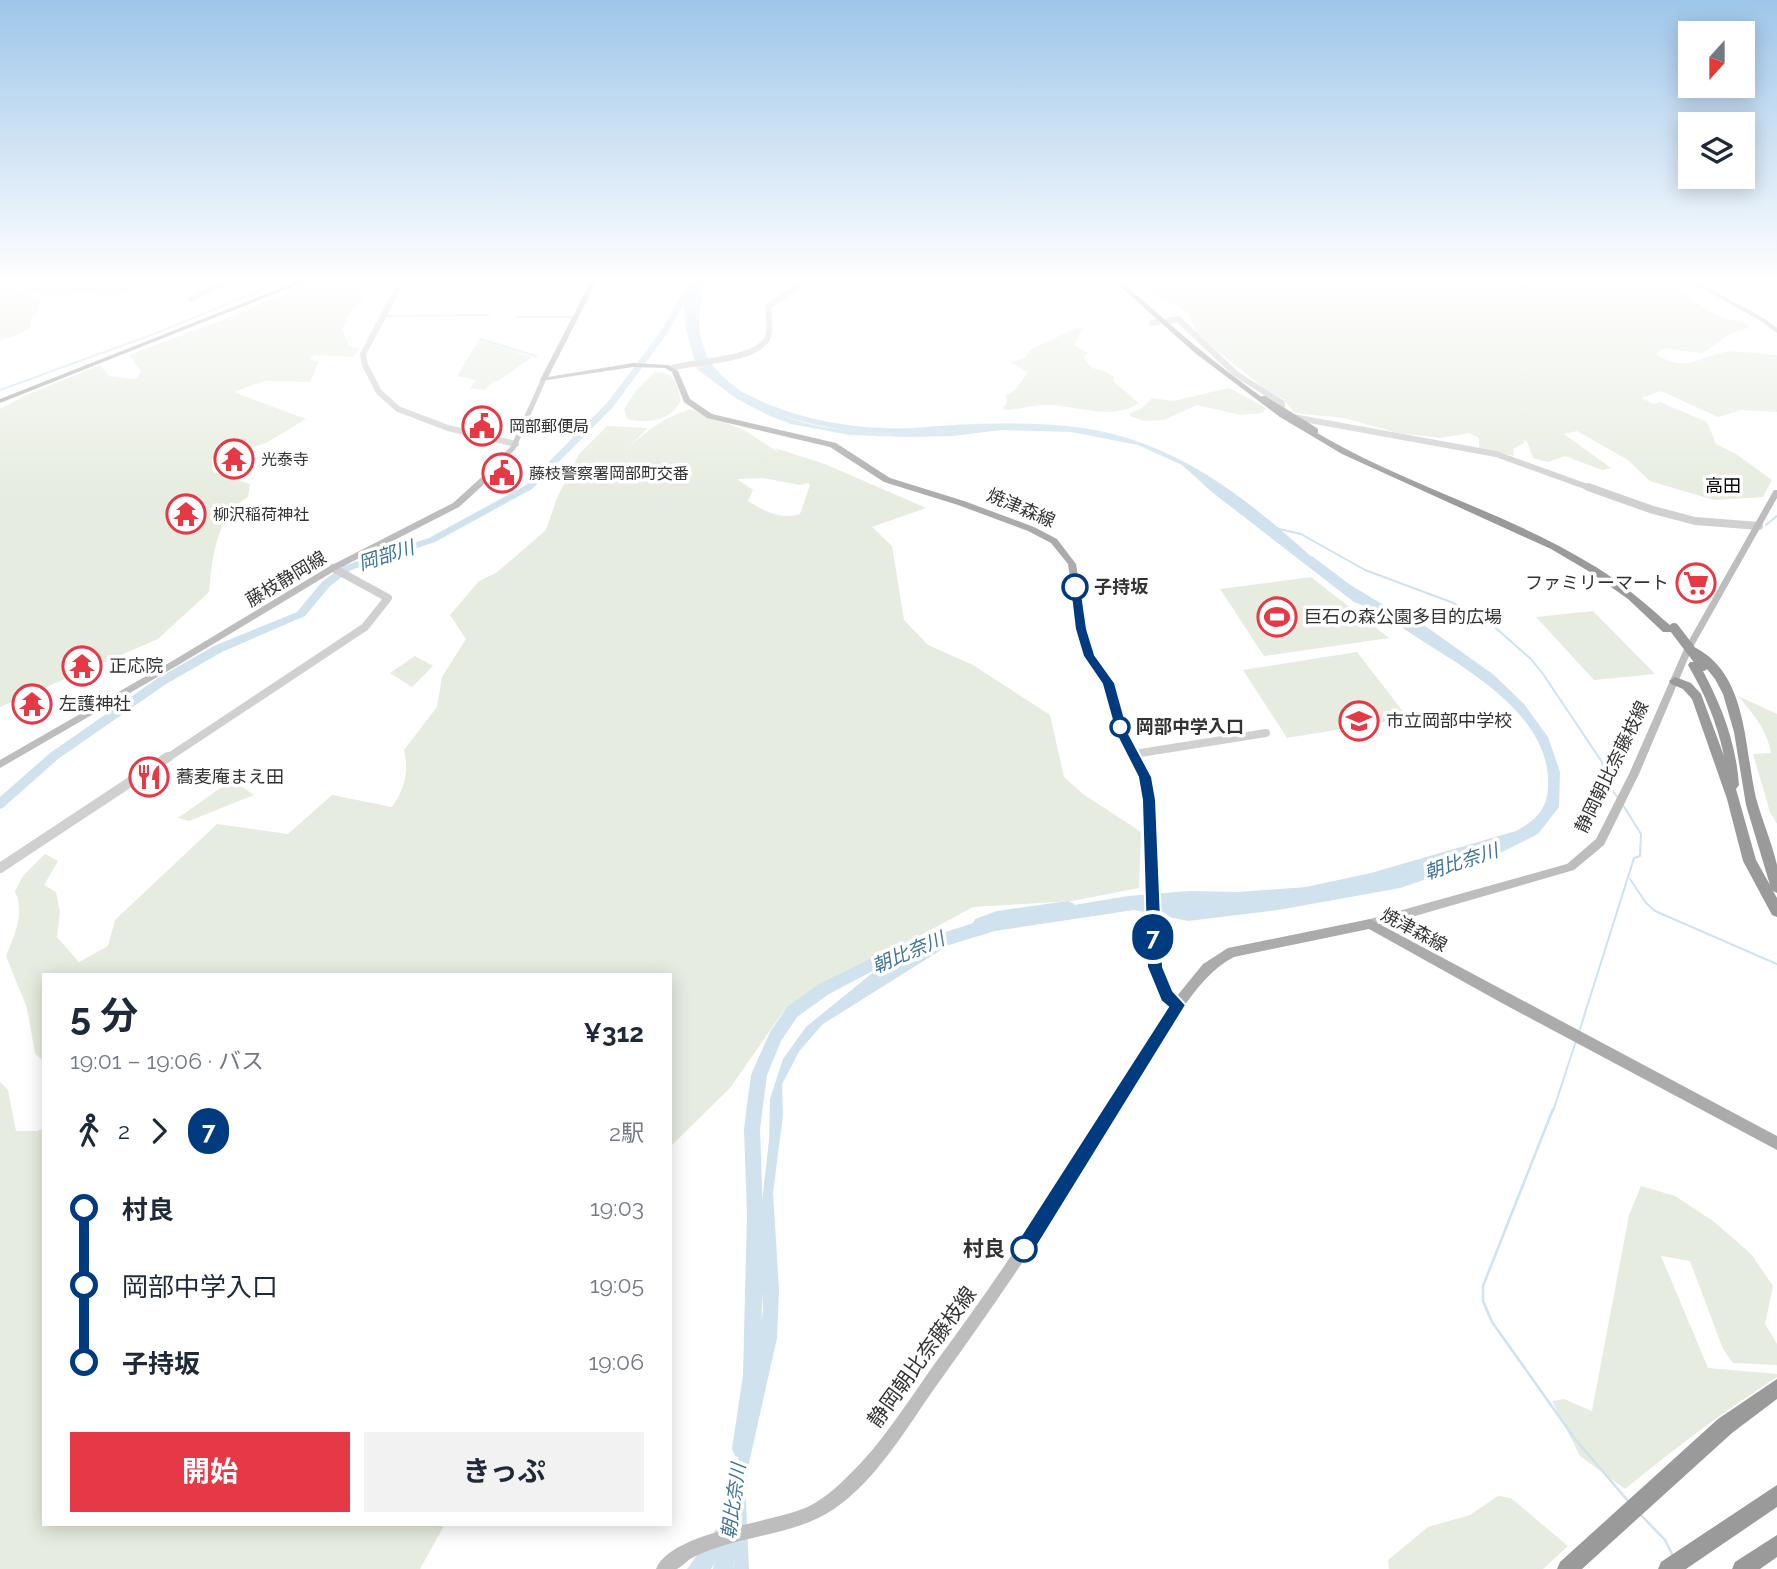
<!DOCTYPE html>
<html lang="ja">
<meta charset="utf-8">
<style>
:root{--surface:#fff;--page:#f2f2f3;--text:#1f2937;--muted:#747a83;--accent:#e63946}
body{margin:0;font-family:Raleway,"Noto Sans JP",sans-serif;background:var(--page);color:var(--text);height:100vh;display:flex;flex-direction:column;font-size:26px;white-space:nowrap}
*{box-sizing:border-box;margin:0}
p{font-size:23px;color:var(--muted)}
.icon{flex:none;width:38px;height:38px;fill:none;stroke:currentColor;stroke-width:2;stroke-linecap:round;stroke-linejoin:round}
.map{position:relative;flex:1;overflow:hidden}
.sheet{position:absolute;left:42px;top:973px;width:630px;height:553px;display:flex;flex-direction:column;background:var(--surface);border-radius:0px;box-shadow:0 4px 18px #0003}
.sheet>*{flex:none}
.badge{padding:0 14px;border-radius:23px;font-size:24px;line-height:46px}
.needle{width:46px;rotate:201deg}
.tools{position:absolute;left:1678px;top:21px;display:grid;gap:14px}
.tools a{display:grid;place-items:center;width:77px;height:77px;border-radius:0px;background:var(--surface);box-shadow:0 4px 18px #0003;font-size:35px}
.map>.badge{position:absolute;translate:-50% -50%;box-shadow:0 0 0 4px #fff}
.legs{display:flex;align-items:center;gap:10px;height:77px;padding:0 28px;font-size:23px}
.legs p{margin-inline-start:auto}
.head{display:flex;align-items:center;justify-content:space-between;height:119px;padding:0 28px}
h1{font-size:38px;font-weight:700;line-height:52px}
.button{display:flex;gap:14px;margin-top:auto;padding:14px 28px}
.button a{flex:1;height:80px;border-radius:0px;background:var(--accent);color:#fff;font-size:28px;font-weight:700;line-height:80px;text-align:center}
.button a+a{background:var(--page);color:var(--text)}
ul{padding:0 28px;list-style:none}
li{display:flex;align-items:center;gap:24px;height:77px;font-size:26px}
li i{display:grid;place-items:center;width:10px;height:100%;margin:0 9px;background:currentColor}
li i::after{content:'';width:18px;height:18px;margin:-9px;border:5px solid;border-radius:50%;background:var(--surface)}
li p{margin-inline-start:auto}
li:first-child i{background:linear-gradient(#0000 50%,currentColor 0)}
li:last-child i{background:linear-gradient(currentColor 50%,#0000 0)}
.map>svg:first-child{display:block}
</style>
<div class="map">
<svg width="1777" height="1569" viewBox="0 0 1777 1569">
<rect width="100%" height="100%" fill="#fff"/>
<g fill="#e6ecdf" fill-rule="evenodd">
<path d="M0,281H126L134,284L135,288L117,295L78,292L48,297L21,287H13L41,300L37,309H40L30,321V327L18,335L0,340Z"/>
<path d="M310,281H368L362,286V300L351,310L342,329L349,346L360,349L353,357L314,355L310,360L319,361L310,382L264,381L234,392L306,419L266,443L212,459L213,472L250,484L248,497C216,515 212,559 209,592L158,639L0,707V409L29,394L100,365L109,376L136,379L141,371L129,355L236,315Z"/>
<path d="M1143,281H1660C1679,287 1684,293 1699,304C1714,315 1730,320 1748,324L1749,328L1732,333L1702,353L1664,348L1656,354C1688,374 1695,357 1726,352C1737,350 1764,355 1777,355V412L1741,410L1718,417L1661,391L1642,398L1653,404L1660,402L1707,422L1716,444L1736,454L1772,480L1763,497L1714,500L1650,481L1628,460L1577,431L1564,434L1611,468L1602,470L1565,456L1548,462L1533,458L1527,441L1520,439L1525,442L1513,449L1514,456L1479,448V438L1469,433L1475,432L1440,438L1398,433L1344,418L1295,413L1283,399L1265,389L1198,335L1188,313L1155,293Z"/>
<path d="M1076,328L1083,329L1074,345L1088,353L1083,357L1092,368L1104,371L1114,377L1113,381L1139,403C1110,422 1076,404 1044,405C1031,405 1019,410 1006,410L1003,408L1007,403L1006,396L1016,389L1028,372L1010,362L1026,358L1030,350Z"/>
<path d="M479,340L532,357L498,381H493L485,390L470,388L477,380L457,376Z"/>
<path d="M655,372C675,372 676,383 681,400C671,421 648,424 627,419L624,409L636,391Z"/>
<path d="M1229,388L1266,408L1263,413L1240,415L1197,405L1164,420L1144,421L1130,416V413L1142,408L1152,398L1173,401Z"/>
<path d="M691,409L744,430L778,452L775,448L825,464L926,508L872,527L892,546L904,620L928,645L973,665L1050,715L1064,777L1083,794L1141,832L1139,888L1072,901L973,907L785,1009L730,1088L670,1147V975H44V1062L35,1053L27,1008L6,956C15,933 25,916 15,891L23,876L45,854L58,861L44,885L56,892L60,912L57,937L79,962L108,946L115,920L217,824L288,834L332,795L392,807C405,788 409,772 404,750L437,707L442,677L466,639L450,615L479,581L496,573L546,530L557,498L579,454L607,426L648,428L624,451C645,432 664,417 691,409ZM763,478L800,485L808,483L810,485L800,514C781,520 764,511 748,501L753,490L737,479Z"/>
<path d="M1311,577L1389,638L1264,656L1220,589Z"/>
<path d="M1593,611L1655,674L1594,680L1536,617Z"/>
<path d="M1357,652L1408,718L1287,738L1243,670Z"/>
<path d="M415,656L433,666L412,687L390,673Z"/>
<path d="M1738,696L1777,714V824L1770,812L1753,754L1771,753C1768,731 1752,712 1738,696Z"/>
<path d="M232,780L254,795L189,821L178,818Z"/>
<path d="M0,1082L8,1090L16,1131H37L44,1128V1524H445L420,1569H0Z"/>
<path d="M1641,1186L1675,1196L1713,1221L1751,1254L1773,1286L1765,1324L1777,1344V1365L1733,1363L1723,1349L1690,1261L1661,1256L1708,1368L1777,1374V1377C1724,1411 1674,1449 1625,1489L1580,1456L1552,1401L1564,1399L1592,1411L1629,1215Z"/>
<path d="M1498,1496L1511,1498L1568,1546L1543,1569H1389L1388,1560L1428,1527L1470,1515Z"/>
</g>
<path fill="#cfe2ee" d="M689,281H704C702,297 697,319 700,334C707,363 715,371 738,389C775,419 813,428 860,431C870,432 882,435 892,434C899,433 905,428 912,428C972,423 1056,419 1113,434C1213,460 1282,531 1357,598L1375,606L1397,610L1421,623L1494,675L1524,704L1548,737L1560,772L1559,807L1538,834L1494,856L1400,888L1278,910L1188,921L1134,910L995,931L949,945L823,1024L800,1050L782,1084L783,1115L773,1193L779,1289L777,1338L745,1481L749,1569H733L735,1559L718,1558L711,1569H687L722,1521L744,1436L763,1311L759,1228L769,1140L770,1099L783,1059L806,1027L908,944L983,920L1128,896L1189,891L1238,892L1306,887L1371,873L1516,831C1538,819 1549,807 1548,781C1548,717 1472,672 1424,642C1399,626 1382,612 1354,602L1212,492L1182,465L1138,445L1071,432L1001,430L953,436L908,437L850,435L791,424L770,416L737,399L697,369L686,329L684,302Z"/>
<g fill="none" stroke-linecap="round" stroke-linejoin="round">
<g stroke="#cfe2ee" stroke-width="2">
<path d="M385,316L489,315"/>
<path d="M516,317H572"/>
<path d="M480,339L536,356"/>
<path d="M0,390L159,332L284,281"/>
<path d="M1766,525L1777,516"/>
<path d="M1275,528L1301,534L1365,570L1451,602L1490,623L1531,659L1543,674L1602,762L1607,783L1618,798"/>
<path d="M1630,879L1646,903L1655,911L1777,964"/>
<path d="M1579,1032L1634,858L1640,856L1641,834L1623,805"/>
<path d="M1553,1111L1576,1041"/>
</g>
<g stroke="#cfe2ee" stroke-width="2.5">
<path d="M1553,1109L1483,1286V1301L1492,1322L1575,1439L1629,1502"/>
<path d="M1640,1514L1665,1540L1673,1556"/>
</g>
<g fill="#cfe2ee" fill-rule="evenodd">
<path d="M690,281L697,282L666,335L613,407L532,489L435,542L351,570L330,586L305,616L222,652L166,684L58,759L4,807L0,809V797L50,753L158,678L214,646L297,612L322,582L343,566L429,538L526,485L607,403L659,334Z"/>
<path d="M736,392H742C796,420 853,430 914,428L918,431L914,434C851,435 792,425 736,396Z"/>
<path d="M1312,556L1349,584L1395,612L1396,614L1395,616H1387L1341,588L1308,561V557Z"/>
<path d="M1068,901L1073,903L1075,907L1073,911L1068,913L997,923L980,929L975,927L973,923L975,919L997,911Z"/>
<path d="M910,943L915,945L917,949L915,953L888,963L829,994L797,1017L781,1041L767,1075L760,1129L763,1215L761,1375L752,1449L749,1456L742,1459L735,1456L732,1449L743,1375L747,1215L744,1129L751,1075L770,1032L787,1007L819,984L878,955Z"/>
<path d="M728,1533L735,1536L738,1543L733,1569H713L721,1536Z"/>
</g>
<g stroke="#d0d0d0" stroke-width="6">
<path d="M402,281L363,354L365,365L379,392L398,409L448,428L516,444"/>
<path d="M191,299L227,281"/>
<path d="M1167,321L1178,319L1236,374L1282,403V415L1496,454L1593,489"/>
<path d="M1152,323L1158,322"/>
<path d="M672,368C694,361 755,361 767,339C772,330 767,316 769,306L804,281"/>
</g>
<g stroke="#d0d0d0" stroke-width="8">
<path d="M1588,487L1653,510L1695,521L1759,526"/>
<path d="M1134,754L1266,733"/>
<path d="M166,759L365,627L388,598L333,568"/>
</g>
<path stroke="#d0d0d0" stroke-width="10" d="M0,868L168,757"/>
<g fill="#bdbdbd" fill-rule="evenodd">
<path d="M1689,281H1696L1765,319L1777,328V333L1761,321Z"/>
<path d="M541,379L546,380L516,448L491,478L459,507L336,570L180,664L0,768V760L174,660L330,566L453,503L485,474L511,446Z"/>
<path d="M1774,490H1777V498L1692,649L1639,774L1604,845L1574,870L1370,929L1366,927L1365,924L1366,921L1370,919L1567,864L1596,839L1629,774L1684,649Z"/>
<path d="M1178,1000L1182,1001L1184,1005L1182,1009C1106,1137 1026,1262 939,1382C908,1425 879,1478 834,1509C800,1532 758,1534 719,1547C709,1550 699,1554 690,1559C686,1562 681,1567 677,1569C672,1569 662,1569 656,1569C671,1532 770,1523 805,1508C821,1501 835,1489 847,1477C884,1442 911,1396 941,1355C1025,1241 1100,1122 1174,1001Z"/>
</g>
<path fill="#ababab" fill-rule="evenodd" d="M591,281H597L548,377L633,363L668,365L678,371L690,399L712,414L836,443L890,478L964,501L1034,527L1057,539L1076,564L1088,636L1095,656L1118,694L1123,723L1146,768L1154,800L1161,967L1172,992L1177,996L1203,964L1228,948L1370,919L1777,1136V1150L1500,1002L1369,929L1234,957C1211,969 1197,988 1182,1009L1178,1011L1163,1000L1149,967L1144,800L1136,768L1113,723L1108,694L1085,656L1078,636L1068,564L1051,543L1028,531L958,505L884,482L830,447L707,418L684,402L672,372L665,368L633,367L541,381L540,380Z"/>
<path fill="#a2a2a2" fill-rule="evenodd" d="M299,281H307L0,403V399Z"/>
<g fill="#9a9a9a" fill-rule="evenodd">
<path d="M1114,281H1121C1191,344 1262,405 1346,449C1428,492 1517,518 1596,567C1623,584 1647,605 1671,626L1672,629L1671,632H1663L1628,599L1590,572L1551,549L1342,454L1280,417L1195,353Z"/>
<path d="M1689,645C1748,668 1744,747 1756,798C1762,820 1772,843 1777,865C1777,874 1777,884 1777,893L1773,891L1777,898V917L1772,915L1743,861L1727,799L1692,699L1683,689L1671,684L1669,681L1675,677L1691,683L1701,694L1724,756C1717,723 1705,694 1688,665L1690,662H1698C1720,701 1736,741 1739,785L1736,789L1756,860L1770,885L1746,805L1734,732L1723,694L1715,679L1703,664L1684,649Z"/>
<path d="M1777,1379V1399L1732,1433L1582,1569H1557L1560,1562L1718,1419Z"/>
<path d="M1777,1485V1507L1686,1569H1658L1661,1562Z"/>
<path d="M1777,1535V1557L1760,1569H1732L1735,1562Z"/>
</g>
<path stroke="#9a9a9a" stroke-width="8" d="M1264,400L1314,431"/>
<path stroke="#9a9a9a" stroke-width="10" d="M1674,628L1703,666"/>
</g>
<linearGradient id="sky" x2="0" y2="1"><stop stop-color="#9ec6ea"/><stop offset="0.56" stop-color="#fff"/><stop offset="1" stop-color="#fff" stop-opacity="0"/></linearGradient>
<rect width="1777" height="501" fill="url(#sky)"/>
<path fill="#003b80" stroke="#fff" stroke-width="2" d="M1075,584L1081,587L1087,629L1095,655L1115,683L1129,734L1152,777L1156,800L1163,967L1173,991L1186,1005L1031,1256L1024,1258L1017,1256L1014,1249L1017,1242L1168,1007L1161,1001L1147,967L1142,800L1138,777L1116,734L1102,684L1083,656L1075,629L1070,587Z"/>
<defs>
<g id="civic-ring" transform="scale(2.0125)"><circle r="9.5" fill="#fff" stroke="#e63946" stroke-width="1.5"/><path d="M-.6-6.5H3V-4.5H.6V-3L4-1V1h2V6H-6V1h2V-1L-.6-3ZM-1.2 2.5V6h2.4V2.5Z" fill="#e63946"/></g>
<g id="temple-ring" transform="scale(2.0125)"><circle r="9.5" fill="#fff" stroke="#e63946" stroke-width="1.5"/><path d="M0-6L5-2H3V0L6.5 2.5H4V6H1.5V3h-3V6H-4V2.5H-6.5L-3 0V-2H-5Z" fill="#e63946"/></g>
<g id="supermarket-ring" transform="scale(2.0125)"><circle r="9.5" fill="#fff" stroke="#e63946" stroke-width="1.5"/><path d="M-6-5.5h2.5l.6 2H6L4.5 2H-2.5L-4.4-4H-6ZM-1.5 3.2a1.3 1.3 0 1 0 .1 0ZM3 3.2a1.3 1.3 0 1 0 .1 0Z" fill="#e63946"/></g>
<g id="stadium-ring" transform="scale(2.0125)"><circle r="9.5" fill="#fff" stroke="#e63946" stroke-width="1.5"/><path d="M0-5a6.5 5 0 1 0 0 10a6.5 5 0 1 0 0-10ZM-3.5-1.8h7v3.6h-7Z" fill="#e63946"/></g>
<g id="school-ring" transform="scale(2.0125)"><circle r="9.5" fill="#fff" stroke="#e63946" stroke-width="1.5"/><path d="M0-5L7-2L0 1L-7-2ZM-4 1L0 2.5L4 1V4Q0 6-4 4Z" fill="#e63946"/></g>
<g id="restaurant-ring" transform="scale(2.0125)"><circle r="9.5" fill="#fff" stroke="#e63946" stroke-width="1.5"/><path d="M-5-6h1v4h1v-4h1v4h1v-4h1v5L-1.5 .5V6h-2V.5L-5-1ZM5-6V6H3V1.5H1.5Q1.5-4 5-6Z" fill="#e63946"/></g>
</defs>
<g fill-rule="evenodd">
<use href="#civic-ring" x="482" y="426"/>
<use href="#temple-ring" x="234" y="459"/>
<use href="#civic-ring" x="502" y="473"/>
<use href="#temple-ring" x="186" y="514"/>
<use href="#supermarket-ring" x="1696" y="583"/>
<use href="#stadium-ring" x="1277" y="617"/>
<use href="#temple-ring" x="82" y="666"/>
<use href="#temple-ring" x="32" y="704"/>
<use href="#school-ring" x="1359" y="721"/>
<use href="#restaurant-ring" x="149" y="777"/>
</g>
<g fill="#fff" stroke="#003b80" stroke-width="3.5">
<circle cx="1075" cy="587" r="12"/>
<circle cx="1120" cy="727" r="9"/>
<circle cx="1024" cy="1249" r="12"/>
</g>
<g text-anchor="middle" stroke-width="7" stroke-linejoin="round" paint-order="stroke">
<g font-size="16" fill="#333" stroke="#fff" text-anchor="start">
<text x="509" y="432">岡部郵便局</text>
<text x="261" y="465">光泰寺</text>
<text x="529" y="479">藤枝警察署岡部町交番</text>
<text x="213" y="520">柳沢稲荷神社</text>
</g>
<g font-size="18" fill="#000" stroke="#fff">
<text x="1723" y="492">高田</text>
</g>
<g font-size="18" fill="#333" stroke="#fff">
<text transform="translate(1021 508) rotate(23)" y="6">焼津森線</text>
<text transform="translate(286 579) rotate(-31)" y="6">藤枝静岡線</text>
<text transform="translate(1612 767) rotate(-64)" y="6">静岡朝比奈藤枝線</text>
<text transform="translate(1414 930) rotate(28)" y="6">焼津森線</text>
</g>
<g font-size="18" fill="#333" stroke="#fff" text-anchor="start">
<text x="1669" y="589" text-anchor="end">ファミリーマート</text>
<text x="1304" y="623">巨石の森公園多目的広場</text>
<text x="109" y="672">正応院</text>
<text x="59" y="710">左護神社</text>
<text x="1386" y="727">市立岡部中学校</text>
<text x="176" y="783">蕎麦庵まえ田</text>
</g>
<g font-size="18" font-weight="bold" fill="#333" stroke="#fff" text-anchor="start">
<text x="1094" y="593">子持坂</text>
<text x="1136" y="733">岡部中学入口</text>
</g>
<g font-size="19" font-style="italic" fill="#3f7597" stroke="#fff">
<text transform="translate(386 555) rotate(-18)" y="7">岡部川</text>
<text transform="translate(1461 861) rotate(-18)" y="7">朝比奈川</text>
<text transform="translate(908 952) rotate(-23)" y="7">朝比奈川</text>
<text transform="translate(733 1501) rotate(-82)" y="7">朝比奈川</text>
</g>
<g font-size="21" font-weight="bold" fill="#333" stroke="#fff" text-anchor="end">
<text x="1005" y="1256">村良</text>
</g>
<g font-size="21" fill="#333" stroke="#fff">
<text transform="translate(922 1357) rotate(-54)" y="7">静岡朝比奈藤枝線</text>
</g>
</g>
</svg>
<div class="tools">
<a><svg class="needle" viewBox="-14 -14 28 28"><path d="M0-13l5 13h-10z" fill="#e53935"/><path d="M0 13l5-13h-10z" fill="#747a83"/></svg></a>
<a><svg class="icon" aria-label="layers" viewBox="0 0 24 24"><path d="M12 4l9 5-9 5-9-5zM3 14l9 5 9-5"/></svg></a>
</div>
<b class="badge" style="left:1153px;top:937px;background:#003b80;color:#fff">7</b>
<section class="sheet">
<div class="head"><div><h1>5 分</h1><p>19:01 – 19:06 · バス</p></div><b>¥312</b></div>
<div class="legs"><svg class="icon" aria-label="walk" viewBox="0 0 24 24"><circle cx="13" cy="4" r="2"/><path d="M13 8l-2 6 4 7M11 14l-3 7M7 12l3-4h3l4 4"/></svg>2<svg class="icon" aria-label="forward" viewBox="0 0 24 24"><path d="M9 5l7 7-7 7"/></svg><b class="badge" style="background:#003b80;color:#fff">7</b><p>2駅</p></div>
<ul>
<li><i style="color:#003b80"></i><b>村良</b><p>19:03</p></li>
<li><i style="color:#003b80"></i><span>岡部中学入口</span><p>19:05</p></li>
<li><i style="color:#003b80"></i><b>子持坂</b><p>19:06</p></li>
</ul>
<div class="button"><a>開始</a><a>きっぷ</a></div>
</section>
</div>
